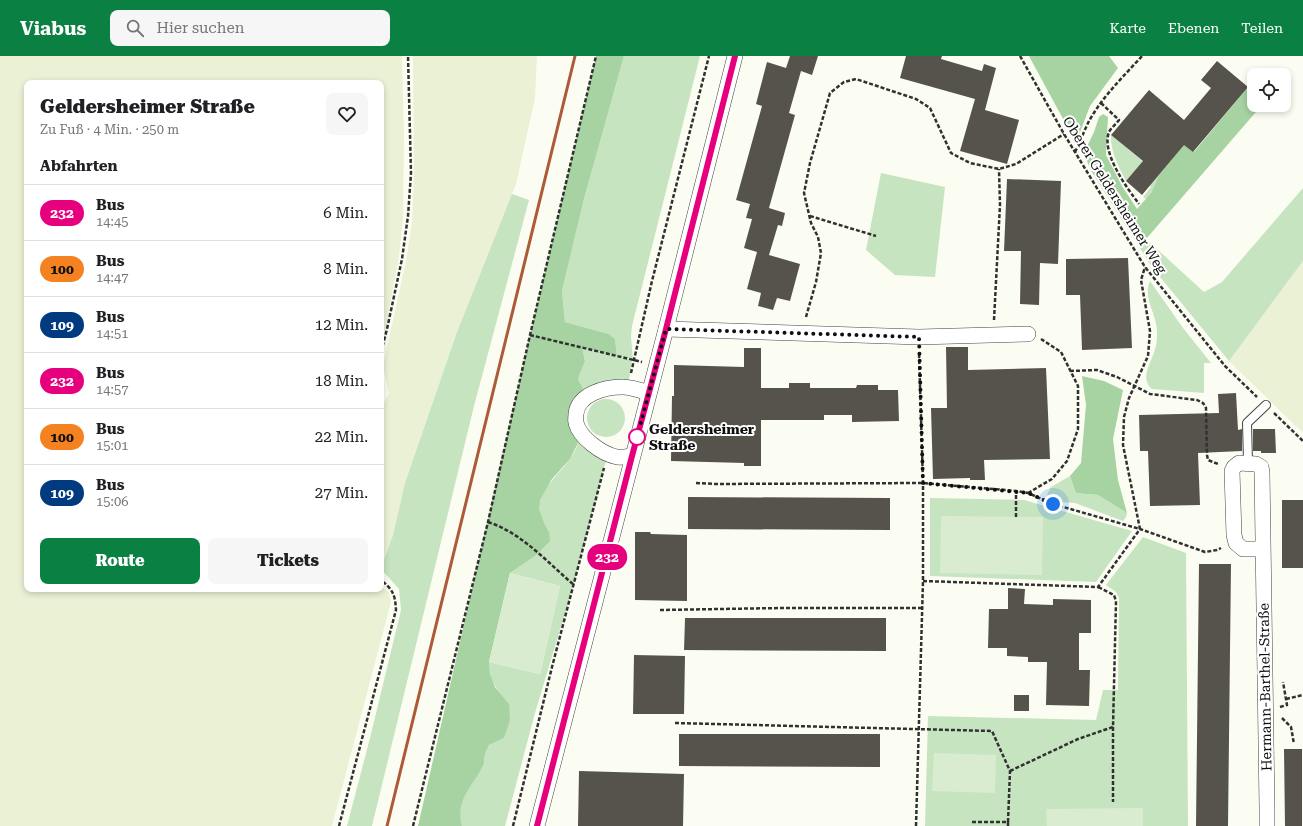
<!DOCTYPE html>
<html lang="de">
<meta charset="utf-8">
<style>
:root{--surface:#fff;--page:#f6f6f6;--text:#202124;--muted:#757577;--line:#e0e0e0;--accent:#0b8043}
body{margin:0;font-family:"Roboto Serif",serif;background:var(--page);color:var(--text);height:100vh;display:flex;flex-direction:column;font-size:15px;white-space:nowrap}
*{box-sizing:border-box;margin:0}
p{font-size:13px;color:var(--muted)}
.icon{flex:none;width:22px;height:22px;fill:none;stroke:currentColor;stroke-width:2;stroke-linecap:round;stroke-linejoin:round}
.map{position:relative;flex:1;overflow:hidden}
.sheet{position:absolute;left:24px;top:24px;width:360px;height:512px;display:flex;flex-direction:column;background:var(--surface);border-radius:8px;box-shadow:0 2px 6px #0003}
.sheet>*{flex:none}
.badge{padding:0 8px;border-radius:13px;font-size:14px;line-height:26px}
.controls{position:absolute;left:1247px;top:12px;display:grid;gap:8px}
.controls a{display:grid;place-items:center;width:44px;height:44px;border-radius:8px;background:var(--surface);box-shadow:0 2px 6px #0003;font-size:20px}
.you{position:absolute;width:20px;height:20px;margin:-10px;border:3px solid #fff;border-radius:50%;background:#1a73e8;box-shadow:0 0 0 6px #1a73e833}
.map>.badge{position:absolute;translate:-50% -50%;box-shadow:0 0 0 2px #fff}
h2{padding:0 16px;font-size:15px;line-height:36px}
.round{display:grid;place-items:center;flex:none;width:42px;height:42px;border-radius:8px;background:var(--page)}
.headline{display:flex;align-items:center;justify-content:space-between;height:68px;padding:0 16px}
h1{font-size:19px;font-weight:800;line-height:30px}
.action{display:flex;gap:8px;margin-top:auto;padding:8px 16px}
.action a{flex:1;height:46px;border-radius:8px;background:var(--accent);color:#fff;font-size:16px;font-weight:800;line-height:46px;text-align:center}
.action a+a{background:var(--page);color:var(--text)}
ul{padding:0;list-style:none}
li{display:flex;align-items:center;gap:12px;height:56px;padding:0 16px;border-top:1px solid var(--line)}
li div{flex:1}
li b{display:block;font-size:15px}
li em{font-style:normal}
li .badge{min-width:44px;font-weight:700;text-align:center}
header{display:flex;align-items:center;gap:24px;box-sizing:border-box;height:56px;padding:0 20px;background:var(--accent);color:#fff}
header strong{font-size:19px}
nav{display:flex;gap:22px;margin-inline-start:auto;font-size:14px}
.search{width:280px;height:36px;background:var(--page);display:flex;align-items:center;gap:10px;box-sizing:border-box;padding:0 14px;border-radius:8px;color:var(--muted);font-size:15px}
.map>svg:first-child{display:block}
</style>
<header>
<strong>Viabus</strong>
<div class="search"><svg class="icon" aria-label="search" viewBox="0 0 24 24"><circle cx="10" cy="10" r="6"/><path d="M15 15l6 6"/></svg>Hier suchen</div>
<nav><a>Karte</a><a>Ebenen</a><a>Teilen</a></nav>
</header>
<div class="map">
<svg width="1303" height="770" viewBox="0 0 1303 770">
<rect width="100%" height="100%" fill="#fcfdf2"/>
<g fill="#eaf1d5">
<path d="M0,0H402L404,80L403,162L399,201L386,270L381,285V27H27V533H381V531L389,536L391,546L332,770H0Z"/>
<path d="M413,0H537L535,42L516,128L457,276L405,427L393,479L383,514L381,513V351L389,338L383,310L406,205L412,166L414,119Z"/>
<path d="M1303,205V377L1229,305Z"/>
</g>
<g fill="#c6e4bf">
<path d="M624,0H700L632,270L631,281L633,303L617,300L615,283L609,278L565,266L562,235L584,143Z"/>
<path d="M1111,79L1159,119L1151,137L1146,143L1143,141L1151,131L1134,116L1126,125C1119,111 1110,95 1111,79Z"/>
<path d="M881,117L945,131L935,221L895,219L866,194Z"/>
<path d="M1303,132V205L1229,305L1151,210L1133,181L1146,183L1204,236L1222,226Z"/>
<path d="M512,138L529,144L474,350L372,770H347L370,682L401,554L399,533L381,513L393,479L405,427L457,276Z"/>
<path d="M1150,225L1183,272L1211,307H1204V337L1152,333C1139,322 1152,306 1155,293C1157,288 1157,282 1157,277C1158,260 1142,241 1150,225Z"/>
<path d="M582,291L632,304L628,331L587,340L578,323L585,305Z"/>
<circle cx="606" cy="362" r="19"/>
<path d="M582,379L609,398L604,411L574,527L535,657L505,770H462C454,742 472,732 483,710C485,706 484,702 485,698C486,695 488,692 489,689L504,682L509,648C497,634 490,626 489,606L540,618L560,530L510,517L535,500L549,476C545,469 540,461 539,453C537,437 561,416 569,404C575,397 578,387 582,379Z"/>
<path d="M1070,420L1076,437L1098,439L1127,457L1126,461L1123,465L1075,447L1060,446L1047,439L1051,431Z"/>
<path d="M930,442L1024,444L1132,475L1096,526L930,520Z"/>
<path d="M1143,481L1186,497L1188,770H925L928,660L1096,664L1103,634H1118L1119,542L1116,536L1106,529Z"/>
</g>
<g fill="#a6d3a1">
<path d="M596,0H624L584,143L562,235L565,266L609,278L615,283L617,300L582,291L585,305L578,323L587,340L579,347L582,379L570,403L552,423L540,444L539,453L544,467L549,476L550,485L535,500L510,517L489,606L490,617L495,631L509,648L510,664L504,682L489,689C488,692 486,695 485,698C484,702 485,706 483,710C472,732 455,743 462,770H418L530,279L551,284L530,279Z"/>
<path d="M1029,0H1109L1118,12L1090,50L1076,87Z"/>
<path d="M1248,31L1253,35L1254,34V49H1262L1146,183L1133,181L1090,113L1084,97L1094,76L1099,61L1103,58L1108,61L1106,99L1122,130L1137,153L1151,137L1159,119L1184,88L1194,96Z"/>
<path d="M1082,320L1104,325L1123,334L1113,383L1118,424L1127,457L1098,439L1076,437L1070,420L1081,407L1086,349Z"/>
</g>
<g fill="#d9ecd0">
<path d="M941,460L1043,461L1042,519L940,517Z"/>
<path d="M510,517L560,530L540,618L489,606Z"/>
<path d="M934,697L996,699L995,737L932,735Z"/>
<path d="M1143,752V770H1047L1046,753Z"/>
</g>
<g fill="#56534c">
<path d="M790,0H818L812,19L801,15L789,57L795,59L769,152L785,157L782,170L778,169L769,199L800,208L790,245L777,242L773,254L758,250L761,237L747,233L757,196L744,192L752,163L746,162L750,148L736,144L762,50L756,48L767,6L786,12Z"/>
<path d="M906,0H942L941,3L982,15L984,8L996,12L985,54L1019,64L1007,108L960,95L975,43L900,22Z"/>
<path d="M1217,5L1248,31L1193,96L1184,89L1142,139L1126,125L1143,105L1111,79L1149,34L1184,64L1211,32L1201,24Z"/>
<path d="M1007,123L1061,125L1058,208L1040,207L1039,249L1020,248L1021,195H1004Z"/>
<path d="M1128,202L1132,292L1082,294L1080,239H1066V203Z"/>
<path d="M946,291H968V314L1046,312L1050,403L984,404L985,424H970V422L933,423L931,352H947Z"/>
<path d="M744,292H761V332H789V327H810V332H856L857,329H878V334H898L899,365L852,366V359H824V364H761V410H744V407L671,405L672,340H674V309L744,311Z"/>
<path d="M1236,337L1238,374L1242,373V395L1198,397L1200,449L1150,450L1148,395H1140L1139,359L1219,357L1218,338Z"/>
<path d="M1253,373H1275L1276,397H1261V395H1253Z"/>
<path d="M688,441L890,442V474L688,473Z"/>
<rect x="1282" y="444" width="21" height="68"/>
<path d="M635,476H650L651,478L687,479V545L635,544Z"/>
<path d="M1199,508H1231L1228,770H1196Z"/>
<path d="M1008,532L1025,533L1024,548L1053,549V543L1091,544V577H1079V614H1090L1089,650L1046,649L1047,606H1028V601L1007,600V592H988L989,553H1008Z"/>
<path d="M685,562H886V595L684,594Z"/>
<path d="M634,599L685,600L684,658H633Z"/>
<rect x="1014" y="639" width="15" height="16"/>
<path d="M679,678H880V711L679,710Z"/>
<path d="M1284,693H1302V770H1285Z"/>
<path d="M579,715L684,718L683,770H578Z"/>
</g>
<g fill="none" stroke-linecap="round" stroke-linejoin="round">
<g stroke="#424242" stroke-width="10">
<path id="service" d="M1248,407L1247,367L1266,349"/>
</g>
<g stroke="#424242" stroke-width="16">
<g id="minor">
<path d="M666,273L919,281L1028,278"/>
<path d="M632,400C628,400 621,402 617,401C602,398 580,382 576,367C575,364 576,361 576,358C578,338 605,331 622,331C631,331 640,334 649,337"/>
<path d="M1263,493H1243L1236,487L1234,479L1232,415L1234,411L1239,407L1256,408L1261,411L1262,416L1267,752V770"/>
<path d="M537,770L666,273L735,0"/>
</g>
</g>
<g stroke="#313131" stroke-width="2.5" stroke-dasharray="4 2" stroke-linecap="butt">
<path d="M1020,0L1064,78L1145,211L1225,310L1257,341"/>
<path d="M1101,47L1119,64C1116,68 1111,72 1109,76C1101,97 1127,132 1139,148"/>
<path d="M1075,96C1080,86 1084,75 1089,65C1103,40 1123,21 1142,0"/>
<path d="M810,160L876,180"/>
<path d="M806,261L816,226L821,197L818,181L811,167L804,137L810,107L830,37L844,26L856,23L916,43L930,52L951,97L970,107L999,113L1016,108L1064,78"/>
<path d="M994,264L1000,149L999,113"/>
<path d="M530,279L642,306"/>
<path d="M381,296L387,273L402,203L408,160L411,117L408,0"/>
<path d="M1070,315L1097,314L1117,321L1150,338L1197,344L1203,347L1206,352L1207,399L1208,404L1218,408"/>
<path d="M631,317L652,225L709,0"/>
<path d="M1274,357L1303,385"/>
<path d="M696,427L716,428L923,427L1016,435L1028,437L1053,448L1140,473L1123,389L1124,361L1129,342L1148,300L1150,275L1141,224L1145,211"/>
<path d="M1028,437L1052,423L1067,405L1078,373V330L1061,296L1041,283"/>
<path d="M1016,461V435"/>
<path d="M488,466C522,477 547,506 574,529"/>
<path d="M923,525L1098,531L1140,473L1205,496L1217,494L1221,492"/>
<path d="M660,554L782,552H922"/>
<path d="M1286,643L1303,639"/>
<path d="M1280,651L1287,649L1283,626"/>
<path d="M1282,662L1291,671L1294,688"/>
<path d="M675,667L992,675L1010,715L1008,766"/>
<path d="M1113,671V746"/>
<path d="M1010,715L1078,683L1113,671L1116,545L1114,539L1098,531"/>
<path d="M972,766H1008V770"/>
<path d="M339,770L396,554C395,538 393,534 381,524"/>
<path d="M413,770L488,466L530,279L596,0"/>
<path d="M513,770L552,611L604,412"/>
<path d="M916,770L923,525V427L919,296"/>
</g>
<use href="#service" stroke="#fff" stroke-width="8"/>
<use href="#minor" stroke="#fff" stroke-width="15"/>
<path stroke="#ad5a38" stroke-width="3" d="M387,770L575,0"/>
</g>
<g fill="none" stroke-linecap="round" stroke-linejoin="round">
<g stroke="#fff" stroke-width="9">
<path id="line" d="M537,770L632,400L666,273L735,0"/>
</g>
<use href="#line" stroke="#e6007e" stroke-width="6"/>
<path stroke="#0f0f0f" stroke-width="4" stroke-dasharray="0 7.2" d="M637,381L666,273L919,281L923,427L1028,437L1053,448"/>
</g>
<circle fill="#fff" stroke="#e6007e" stroke-width="2" cx="637" cy="381" r="8"/>
<g text-anchor="middle" stroke-width="4" stroke-linejoin="round" paint-order="stroke">
<g font-size="14" fill="#0f0f0f" stroke="#fff">
<text transform="translate(1115 139) rotate(58)" y="5">Oberer Geldersheimer Weg</text>
<text transform="translate(1265 631) rotate(-91)" y="5">Hermann-Barthel-Straße</text>
</g>
<g font-size="14" font-weight="bold" fill="#0f0f0f" stroke="#fff" text-anchor="start">
<text x="649" y="378">Geldersheimer<tspan x="649" dy="16">Straße</tspan></text>
</g>
</g>
</svg>
<div class="controls">
<a><svg class="icon" aria-label="locate" viewBox="0 0 24 24"><circle cx="12" cy="12" r="6"/><path d="M12 2v4M12 18v4M2 12h4M18 12h4"/></svg></a>
</div>
<div class="you" style="left:1053px;top:448px"></div>
<b class="badge" style="left:607px;top:501px;background:#e6007e;color:#fff">232</b>
<section class="sheet">
<div class="headline"><div><h1>Geldersheimer Straße</h1><p>Zu Fuß · 4 Min. · 250 m</p></div><a class="round"><svg class="icon" aria-label="heart" viewBox="0 0 24 24"><path d="M12 20l-8-8c-3-5 5-10 8-4 3-6 11-1 8 4z"/></svg></a></div>
<h2>Abfahrten</h2>
<ul>
<li><span class="badge" style="background:#e6007e;color:#fff">232</span><div><b>Bus</b><p>14:45</p></div><em>6 Min.</em></li>
<li><span class="badge" style="background:#f58220;color:#111">100</span><div><b>Bus</b><p>14:47</p></div><em>8 Min.</em></li>
<li><span class="badge" style="background:#003b80;color:#fff">109</span><div><b>Bus</b><p>14:51</p></div><em>12 Min.</em></li>
<li><span class="badge" style="background:#e6007e;color:#fff">232</span><div><b>Bus</b><p>14:57</p></div><em>18 Min.</em></li>
<li><span class="badge" style="background:#f58220;color:#111">100</span><div><b>Bus</b><p>15:01</p></div><em>22 Min.</em></li>
<li><span class="badge" style="background:#003b80;color:#fff">109</span><div><b>Bus</b><p>15:06</p></div><em>27 Min.</em></li>
</ul>
<div class="action"><a>Route</a><a>Tickets</a></div>
</section>
</div>
